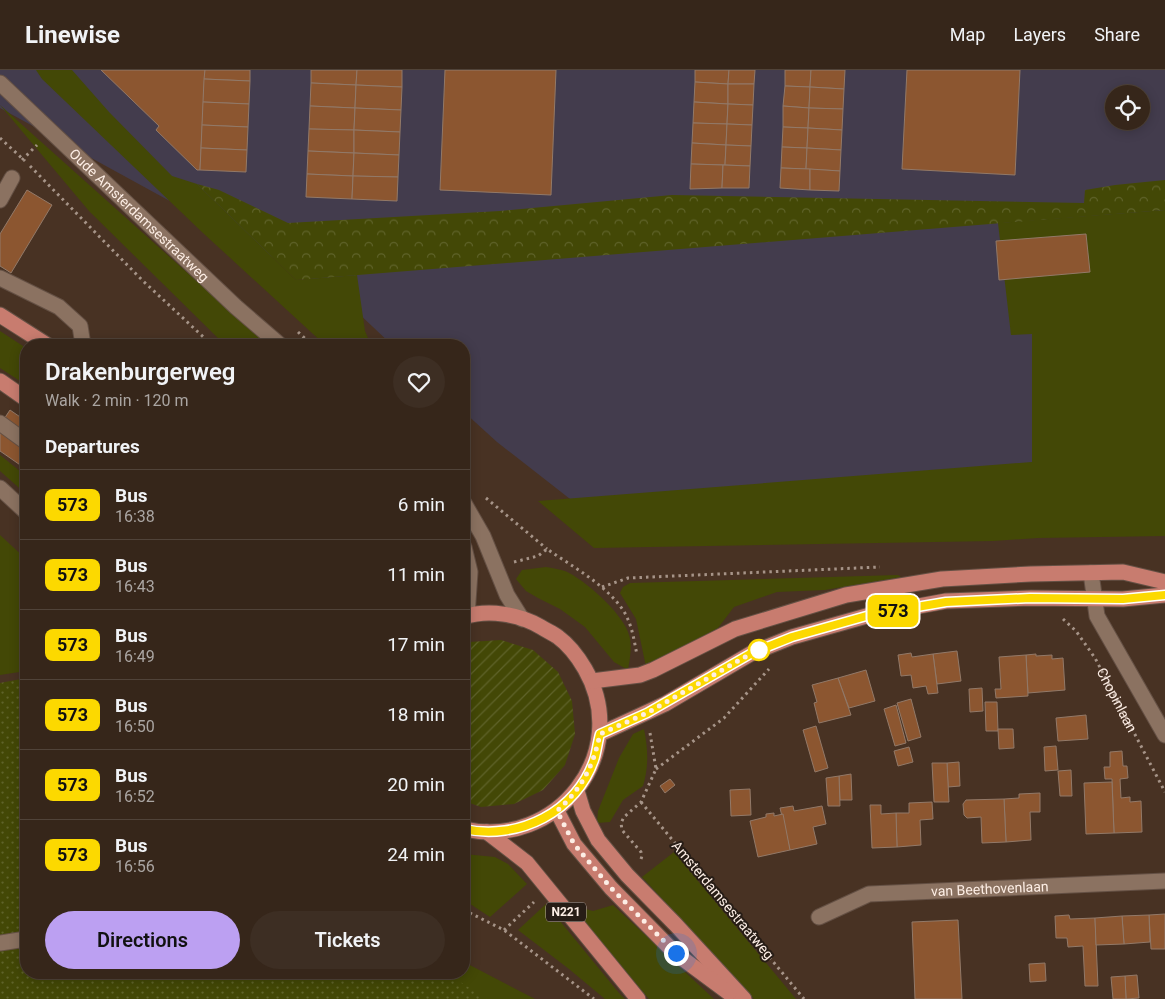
<!DOCTYPE html>
<meta charset="utf-8">
<style>
:root{--surface:#36261a;--page:#3d2e23;--text:#f1f3f6;--muted:#aaa5a2;--line:#504339;--accent:#bca0f2}
body{margin:0;font-family:Roboto,sans-serif;background:var(--page);color:var(--text);height:100vh;display:flex;flex-direction:column;font-size:19px;white-space:nowrap}
*{box-sizing:border-box;margin:0}
p{font-size:16px;color:var(--muted)}
.icon{flex:none;width:28px;height:28px;fill:none;stroke:currentColor;stroke-width:2;stroke-linecap:round;stroke-linejoin:round}
.map{position:relative;flex:1;overflow:hidden}
.sheet{position:absolute;left:20px;top:269px;width:450px;height:640px;display:flex;flex-direction:column;background:var(--surface);border-radius:20px;box-shadow:0 2px 12px #0003,0 0 0 1px var(--line)}
.sheet>*{flex:none}
.badge{padding:0 10px;border-radius:8px;font-size:18px;line-height:32px}
.fabs{position:absolute;left:1105px;top:15px;display:grid;gap:10px}
.fabs a{display:grid;place-items:center;width:45px;height:45px;border-radius:50%;background:var(--surface);box-shadow:0 2px 12px #0003,0 0 0 1px var(--line);font-size:25px}
.you{position:absolute;width:25px;height:25px;margin:-12px;border:4px solid #fff;border-radius:50%;background:#1a73e8;box-shadow:0 0 0 8px #1a73e833}
.map>.badge{position:absolute;translate:-50% -50%;box-shadow:0 0 0 2px #fff}
h2{padding:0 25px;font-size:19px;line-height:45px}
.round{display:grid;place-items:center;flex:none;width:52px;height:52px;border-radius:26px;background:var(--page)}
.summary{display:flex;align-items:center;justify-content:space-between;height:85px;padding:0 25px}
h1{font-size:24px;font-weight:600;line-height:38px}
.action{display:flex;gap:10px;margin-top:auto;padding:10px 25px}
.action a{flex:1;height:58px;border-radius:30px;background:var(--accent);color:#111;font-size:20px;font-weight:600;line-height:58px;text-align:center}
.action a+a{background:var(--page);color:var(--text)}
ul{padding:0;list-style:none}
li{display:flex;align-items:center;gap:15px;height:70px;padding:0 25px;border-top:1px solid var(--line)}
li div{flex:1}
li b{display:block;font-size:19px}
li em{font-style:normal}
li .badge{min-width:55px;font-weight:700;text-align:center}
header{display:flex;align-items:center;gap:30px;box-sizing:border-box;height:70px;padding:0 25px;background:var(--surface);border-bottom:1px solid var(--line)}
header strong{font-size:24px}
nav{display:flex;gap:28px;margin-inline-start:auto;font-size:18px}
.map>svg:first-child{display:block}
</style>
<header>
<strong>Linewise</strong>
<nav><a>Map</a><a>Layers</a><a>Share</a></nav>
</header>
<div class="map">
<svg width="1165" height="929" viewBox="0 0 1165 929">
<defs>
<pattern id="forest-crowns" width="20" height="18" patternUnits="userSpaceOnUse" patternTransform="scale(1.25)"><rect width="20" height="18" fill="#434806"/><path d="M2 6a3 3 0 1 1 6 0M12 15a3 3 0 1 1 6 0" fill="none" stroke="#5f632a"/></pattern>
<pattern id="park-dots" width="8" height="8" patternUnits="userSpaceOnUse" patternTransform="scale(1.25)"><rect width="8" height="8" fill="#434806"/><path d="M2 2h.1M6 6h.1" fill="none" stroke="#5f632a" stroke-width="1.8" stroke-linecap="round"/></pattern>
<pattern id="garden-furrows" width="10" height="10" patternUnits="userSpaceOnUse" patternTransform="scale(1.25)"><rect width="10" height="10" fill="#434806"/><path d="M-1 1l2-2M0 10L10 0M9 11l2-2" fill="none" stroke="#5f632a"/></pattern>
</defs>
<rect width="100%" height="100%" fill="#483223"/>
<path fill="#433c4d" fill-rule="evenodd" d="M0,0H1165V424L629,475L497,372L464,342V275H392L336,222L0,38ZM1114,24H1141V51H1114Z"/>
<g fill="#434806">
<path d="M36,0H72L109,42L172,106L197,114L296,210L357,205L365,261L371,275H325L203,163L42,9Z"/>
<path d="M0,35L268,275H225L89,141Z"/>
<path d="M1165,140V466L1038,468L993,471L594,478L538,431L1032,392V264L1011,265L998,153Z"/>
<path d="M0,261L26,278V315L0,298Z"/>
<path d="M0,385L26,406V424L0,401Z"/>
<path d="M0,465L26,489V601L0,605Z"/>
<path d="M546,497C552,498 559,499 565,501C584,509 621,542 628,562C633,574 630,588 628,600L614,592L585,557L560,539L538,528L526,521L516,509L522,500Z"/>
<path d="M898,505L901,507L825,520L777,522L734,537L718,558L646,597L636,549L620,523L623,517L630,513Z"/>
<path d="M644,659C648,679 649,696 643,716L623,730L610,752L597,753L598,741L619,688L633,664Z"/>
<path d="M674,782L796,929H754L642,807Z"/>
<path d="M464,784L495,787L508,794L527,814L490,847L464,830Z"/>
<path d="M546,834L619,923L625,929H605L569,899L518,860Z"/>
<path d="M570,835L593,841L613,835L714,929H649Z"/>
<path d="M464,892L535,929H457L410,903L464,902Z"/>
</g>
<path fill="url(#forest-crowns)" d="M1165,110V140L296,210L197,114L219,120L288,153L500,141L672,125L1084,133L1085,120L1115,115Z"/>
<path fill="url(#park-dots)" d="M26,608V902L446,903L487,929H0V613Z"/>
<path fill="url(#garden-furrows)" d="M501,570L533,580L558,602L572,631L575,664L565,695L543,720L514,734L481,737L464,731V575L469,572Z"/>
<g fill="#8c5630" stroke="#927968">
<path d="M101,0H205L200,100H197L156,60L159,56Z"/>
<path d="M205,0H250V11L204,9Z"/>
<path d="M311,0H357L356,15L311,13Z"/>
<path d="M357,0H402V17L356,15Z"/>
<path d="M445,0H556L551,125L440,120Z"/>
<path d="M695,0H729L728,14L695,12Z"/>
<path d="M729,0H755L754,14H728Z"/>
<path d="M785,0H811L810,17L785,16Z"/>
<path d="M811,0H845L844,19L810,17Z"/>
<path d="M907,0H1020L1015,105L902,99Z"/>
<path d="M204,9L250,11L249,34L203,32Z"/>
<path d="M695,12L728,14V34L694,32Z"/>
<path d="M311,13L356,15L355,38L310,36Z"/>
<path d="M728,14H754L753,35L728,34Z"/>
<path d="M356,15L402,17L401,40L355,38Z"/>
<path d="M785,16L810,17L809,38L783,36Z"/>
<path d="M810,17L844,19L843,39L809,38Z"/>
<path d="M203,32L249,34L248,57L202,55Z"/>
<path d="M694,32L728,34L727,54L693,53Z"/>
<path d="M728,34L753,35L752,55L727,54Z"/>
<path d="M310,36L355,38L354,60L309,59Z"/>
<path d="M783,36L809,38L808,58L783,57Z"/>
<path d="M355,38L401,40L400,62L354,60Z"/>
<path d="M809,38L843,39L842,60L808,58Z"/>
<path d="M693,53L727,54L726,75L692,73Z"/>
<path d="M727,54L752,55L751,76L726,75Z"/>
<path d="M202,55L248,57L247,80L201,78Z"/>
<path d="M783,57L808,58L807,78L782,77Z"/>
<path d="M808,58L842,60L841,80L807,78Z"/>
<path d="M309,59L354,60V83L308,81Z"/>
<path d="M354,60L400,62L399,85L354,83Z"/>
<path d="M692,73L726,75L725,95L691,94Z"/>
<path d="M726,75L751,76L750,96L725,95Z"/>
<path d="M782,77L807,78L806,99L781,98Z"/>
<path d="M201,78L247,80L246,102L200,100Z"/>
<path d="M807,78L841,80L840,101L806,99Z"/>
<path d="M308,81L354,83L353,106L307,104Z"/>
<path d="M354,83L399,85L398,107L353,106Z"/>
<path d="M691,94L723,95L722,118L690,119Z"/>
<path d="M723,95L750,96L749,118H722Z"/>
<path d="M781,98L810,99V120L780,118Z"/>
<path d="M810,99L840,101L839,121L810,120Z"/>
<path d="M307,104L353,106L352,129L306,127Z"/>
<path d="M353,106L398,107L397,131L352,129Z"/>
<path d="M27,120L52,135L11,203L0,196V164Z"/>
<path d="M1086,164L1090,202L999,210L996,171Z"/>
<path d="M10,340L26,351V399L0,381V355Z"/>
<path d="M957,581L961,611L937,614L933,584Z"/>
<path d="M911,583L912,587L933,584L938,623L928,624L926,616L913,618L911,605L901,606L898,585Z"/>
<path d="M1036,584V586L1052,585V589L1063,588L1065,620L1028,623L1026,585Z"/>
<path d="M1026,585L1028,626L996,628L995,619H1001L999,587Z"/>
<path d="M866,600L875,631L849,638L838,608Z"/>
<path d="M838,608L851,645L819,653L814,633L817,632L812,615Z"/>
<path d="M982,618L983,641L970,642L969,619Z"/>
<path d="M911,629L921,667L908,671L897,633Z"/>
<path d="M985,632H997L998,661H986Z"/>
<path d="M896,635L906,673L895,676L884,639Z"/>
<path d="M1086,645L1088,669L1058,671L1056,648Z"/>
<path d="M816,656L828,698L815,702L803,660Z"/>
<path d="M998,659H1013L1014,678L999,679Z"/>
<path d="M1056,676L1058,700L1045,701L1044,677Z"/>
<path d="M909,677L913,692L898,696L894,681Z"/>
<path d="M1122,681L1123,696H1127L1128,708L1120,709L1121,728L1130,727V732L1141,731L1142,762L1114,763L1112,709H1105L1104,697H1110V682Z"/>
<path d="M959,692L960,716L948,717L947,693Z"/>
<path d="M932,693H947L949,732H934Z"/>
<path d="M1071,700L1072,726H1060L1058,701Z"/>
<path d="M851,704L852,730H840L839,706Z"/>
<path d="M839,706L840,736H828L826,708Z"/>
<path d="M670,709L675,715L665,723L660,716Z"/>
<path d="M1112,712L1114,763L1086,764L1084,713Z"/>
<path d="M750,719L751,745L731,746L730,720Z"/>
<path d="M1040,723V742H1030L1031,770L1006,772L1004,729L1019,728V724Z"/>
<path d="M1004,729L1006,772L982,773L981,747L967,748L964,745L963,734L966,730Z"/>
<path d="M932,732L933,749L920,750L921,775L897,777L896,743H909V733Z"/>
<path d="M870,735H881V744L896,743L897,777L872,778Z"/>
<path d="M793,736L794,741L822,736L826,754L813,757L817,774L790,780L780,738Z"/>
<path d="M774,743V746L783,744L790,780L758,787L750,751L766,747V744Z"/>
<path d="M1165,844V879H1151L1149,845Z"/>
<path d="M1069,845L1070,849L1095,848L1098,916H1085L1083,876L1068,877L1067,868H1056L1055,846Z"/>
<path d="M1149,845L1150,872L1124,874L1122,846Z"/>
<path d="M1122,846L1124,874L1096,875L1095,848Z"/>
<path d="M958,850L962,929H915L912,852Z"/>
<path d="M1045,893L1046,911L1030,912L1029,894Z"/>
<path d="M1137,905L1139,928L1126,929L1125,906Z"/>
<path d="M1125,906L1126,929H1113L1111,907Z"/>
</g>
<g fill="none" stroke-linecap="round" stroke-linejoin="round">
<g stroke="#645044" stroke-width="17">
<g id="minor">
<path id="s2" d="M0,13L236,237L280,275"/>
<path d="M0,130L12,108"/>
<path d="M0,208L59,237L80,256L83,275"/>
<path d="M0,353L26,372"/>
<path d="M0,418L26,442"/>
<path d="M464,433L483,466L507,525L522,549"/>
<path d="M464,477L470,502L467,546"/>
<path d="M1091,503L1097,546L1165,665"/>
<path id="s3" d="M819,847L869,824L1165,811"/>
<path d="M0,873L26,869"/>
</g>
</g>
<g stroke="#645044" stroke-width="17">
<g id="major">
<path d="M0,245L47,275"/>
<path d="M0,311L26,329"/>
<path d="M464,547C488,539 519,544 541,557C547,561 553,563 558,567C569,575 578,587 585,599C633,683 557,780 464,759"/>
<path d="M592,611L640,605L653,600L735,559L846,525L942,509L1031,504L1123,502L1165,512"/>
<path d="M600,664L665,634L752,583L792,567L870,545L946,531L1031,528L1123,529L1165,525"/>
<path d="M577,721L583,741L598,770L627,805L676,855L744,929"/>
<path d="M557,741L574,774L611,818L675,883L729,923"/>
<path d="M487,762L527,793L638,929"/>
</g>
</g>
<g stroke="#a69488" stroke-width="3" stroke-dasharray="2.5 4" stroke-linecap="butt">
<path d="M0,68L25,91"/>
<path d="M22,90L37,75"/>
<path d="M30,96L142,210L212,275"/>
<path d="M298,262L312,275"/>
<path d="M486,428L547,479"/>
<path d="M514,492L538,486L547,479C573,497 605,514 623,540C632,554 634,570 637,585"/>
<path d="M602,517L628,508L880,497"/>
<path id="s1" d="M1063,549L1076,561L1095,588L1165,722"/>
<path d="M656,699L724,648L769,599"/>
<path d="M641,732L804,929"/>
<path d="M641,789L642,786L641,782L622,760L621,753L624,747L641,732L656,699L650,663"/>
<path d="M464,840L504,860L594,929"/>
<path d="M504,860L534,832"/>
</g>
<use href="#minor" stroke="#8b7261" stroke-width="15"/>
<use href="#major" stroke="#c87c6f" stroke-width="15"/>
</g>
<g fill="none" stroke-linecap="round" stroke-linejoin="round">
<g stroke="#fff" stroke-width="11">
<path id="line" d="M464,759C518,771 578,742 595,687C597,679 598,671 600,664L647,643L752,583L792,567L870,545L946,532L1030,528L1123,529L1165,525"/>
</g>
<use href="#line" stroke="#fcd900" stroke-width="8"/>
<path stroke="#fdeee5" stroke-width="5" stroke-dasharray="0 9" d="M676,883L611,818L574,774L557,741C582,718 593,697 600,664L647,643L752,583L766,578L759,580"/>
</g>
<circle fill="#fff" stroke="#fcd900" stroke-width="2.5" cx="759" cy="580" r="10"/>
<g text-anchor="middle" stroke-width="4" stroke-linejoin="round" paint-order="stroke">
<rect fill="#271d16" stroke="#bdafa7" stroke-width="1" x="546" y="832.5" width="40" height="19" rx="4"/>
<g font-size="12" font-weight="bold" fill="#fdeee5">
<text x="566" y="846">N221</text>
</g>
<g font-size="14" fill="#fdeee5" stroke="#271d16">
<text dy="5" stroke="none"><textPath href="#s2" startOffset="192">Oude Amsterdamsestraatweg</textPath></text>
<text dy="5" stroke="none"><textPath href="#s1" startOffset="98">Chopinlaan</textPath></text>
<text dy="5" stroke="none"><textPath href="#s3" startOffset="176">van Beethovenlaan</textPath></text>
<text transform="translate(723 830) rotate(50)" y="5">Amsterdamsestraatweg</text>
</g>
</g>
</svg>
<div class="fabs">
<a><svg class="icon" aria-label="locate" viewBox="0 0 24 24"><circle cx="12" cy="12" r="6"/><path d="M12 2v4M12 18v4M2 12h4M18 12h4"/></svg></a>
</div>
<div class="you" style="left:676px;top:883px"></div>
<b class="badge" style="left:893px;top:541px;background:#fcd900;color:#111">573</b>
<section class="sheet">
<div class="summary"><div><h1>Drakenburgerweg</h1><p>Walk · 2 min · 120 m</p></div><a class="round"><svg class="icon" aria-label="heart" viewBox="0 0 24 24"><path d="M12 20l-8-8c-3-5 5-10 8-4 3-6 11-1 8 4z"/></svg></a></div>
<h2>Departures</h2>
<ul>
<li><span class="badge" style="background:#fcd900;color:#111">573</span><div><b>Bus</b><p>16:38</p></div><em>6 min</em></li>
<li><span class="badge" style="background:#fcd900;color:#111">573</span><div><b>Bus</b><p>16:43</p></div><em>11 min</em></li>
<li><span class="badge" style="background:#fcd900;color:#111">573</span><div><b>Bus</b><p>16:49</p></div><em>17 min</em></li>
<li><span class="badge" style="background:#fcd900;color:#111">573</span><div><b>Bus</b><p>16:50</p></div><em>18 min</em></li>
<li><span class="badge" style="background:#fcd900;color:#111">573</span><div><b>Bus</b><p>16:52</p></div><em>20 min</em></li>
<li><span class="badge" style="background:#fcd900;color:#111">573</span><div><b>Bus</b><p>16:56</p></div><em>24 min</em></li>
</ul>
<div class="action"><a>Directions</a><a>Tickets</a></div>
</section>
</div>
